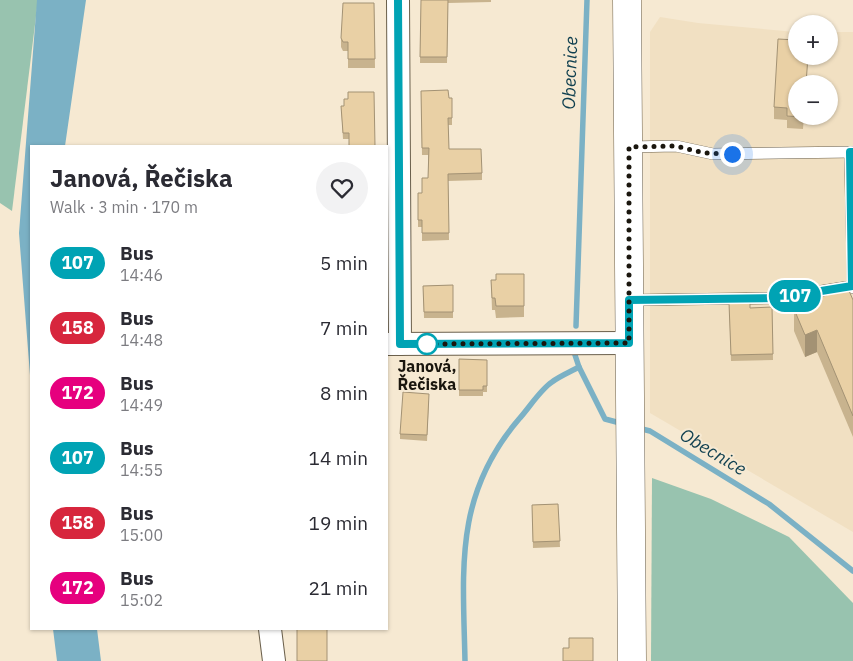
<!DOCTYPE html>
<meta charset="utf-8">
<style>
:root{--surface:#fff;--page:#f2f2f3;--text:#2b2b33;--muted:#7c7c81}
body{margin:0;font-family:"IBM Plex Sans",sans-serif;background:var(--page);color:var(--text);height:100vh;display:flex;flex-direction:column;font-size:19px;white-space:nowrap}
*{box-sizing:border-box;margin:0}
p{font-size:16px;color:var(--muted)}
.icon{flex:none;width:28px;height:28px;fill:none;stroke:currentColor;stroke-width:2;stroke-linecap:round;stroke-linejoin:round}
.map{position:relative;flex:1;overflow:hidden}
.side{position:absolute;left:30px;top:145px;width:358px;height:485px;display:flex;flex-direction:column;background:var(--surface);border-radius:0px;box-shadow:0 1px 4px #0004}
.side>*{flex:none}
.badge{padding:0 10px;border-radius:16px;font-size:18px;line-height:32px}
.controls{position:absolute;left:788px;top:15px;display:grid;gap:10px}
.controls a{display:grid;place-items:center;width:50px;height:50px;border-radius:50%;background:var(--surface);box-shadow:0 1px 4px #0004;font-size:25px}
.you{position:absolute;width:25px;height:25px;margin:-12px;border:4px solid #fff;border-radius:50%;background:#1a73e8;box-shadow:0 0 0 8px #1a73e833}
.map>.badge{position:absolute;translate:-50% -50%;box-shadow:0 0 0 2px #fff}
.round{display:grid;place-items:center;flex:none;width:52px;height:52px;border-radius:26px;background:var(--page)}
.head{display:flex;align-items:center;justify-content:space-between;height:85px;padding:0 20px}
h1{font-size:24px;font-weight:700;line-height:38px}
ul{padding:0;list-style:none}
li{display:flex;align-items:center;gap:15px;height:65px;padding:0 20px}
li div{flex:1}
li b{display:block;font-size:19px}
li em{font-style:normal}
li .badge{min-width:55px;font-weight:700;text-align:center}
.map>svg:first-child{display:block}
</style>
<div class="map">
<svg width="853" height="661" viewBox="0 0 853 661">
<rect width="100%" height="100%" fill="#f6e9d2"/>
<path fill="#f1e0c2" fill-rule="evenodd" d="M660,17L698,23L796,32V56H829V32H853V532L650,413V32ZM796,84H829V116H796Z"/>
<g fill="#98c3af">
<path d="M0,0H38L12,211L0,203Z"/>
<path d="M652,478L711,499L789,537L853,603V661H651Z"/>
</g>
<g fill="#7bb1c5">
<path d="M37,0H86L65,146H31V388L19,233Z"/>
<path d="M53,629H97L101,661H57Z"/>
</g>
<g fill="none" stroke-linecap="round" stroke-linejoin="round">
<g stroke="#7bb1c5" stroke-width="5.5">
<path d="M576,326L587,0"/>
<path d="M575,355L579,367L605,419L624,424"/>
<path d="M638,428L650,431L769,504L853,571"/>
<path d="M465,661C463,568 454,495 519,419C529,408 540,390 552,382C560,376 570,372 579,367"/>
</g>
<g stroke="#6a5f4b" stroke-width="12">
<g id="lane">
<path d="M629,147L676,146L713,154L853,152"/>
<path d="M850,152L853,288"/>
<path d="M629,300L778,298L853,286"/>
</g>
</g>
<g stroke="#6a5f4b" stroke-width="24">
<g id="street">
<path d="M398,0L400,344"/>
<path d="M386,344L629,343"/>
<path d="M270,629L274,661"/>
</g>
</g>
<g stroke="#6a5f4b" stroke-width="29">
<path id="secondary" d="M627,0L632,661"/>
</g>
<use href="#lane" stroke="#fff" stroke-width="11"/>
<use href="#street" stroke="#fff" stroke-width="22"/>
<use href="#secondary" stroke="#fff" stroke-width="28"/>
</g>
<g fill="#c8b38e">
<path d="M421,0H491V2L448,3L447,63H420Z"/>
<path d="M374,3L375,68H348V51H343L341,47V38Z"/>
<path d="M796,56H808L803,129L787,128V120L774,119V107Z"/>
<path d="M421,91L449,98H452V125H448L449,149L482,173V180L448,181L449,240L422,241V227H418V193H422L428,178V155H422Z"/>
<path d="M348,99L349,139H343L341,106H344Z"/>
<path d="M524,274V317L496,318L495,310H492L491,280H496Z"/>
<path d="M453,285V318H424L423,286Z"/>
<path d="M853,300V437L817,352L805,357L794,331V309Z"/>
<path d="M729,303L750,308L772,307L773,360L731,361Z"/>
<path d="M459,359L487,360V392H483V396H459Z"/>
<path d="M429,400L427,441L400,439V434Z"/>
<path d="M558,504L560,547L533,548L532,505Z"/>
</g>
<path fill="#a39274" d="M817,330V352L805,357V335Z"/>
<g fill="#e9d0a5" stroke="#a39274">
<path d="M421,0H448L447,57H420Z"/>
<path d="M343,3H374L375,59H348V42H343L341,38Z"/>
<path d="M778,39L796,40V56H808L806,84H796V116H803V117L787,116V108L774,107Z"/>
<path d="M448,90L449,98H452V118H448L449,149H481L482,173L448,174L449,233H422V220H418V193H422V178H428L429,148H422L421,91Z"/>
<path d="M348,92H374L375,146H349V133H343L341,106H344V99H348Z"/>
<path d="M496,274H524V306H496L495,298H492L491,280H496Z"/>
<path d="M453,285V312H424L423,286Z"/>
<path d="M847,286L853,300V416L817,330L805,335L794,309Z"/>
<path d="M750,302V308L772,307L773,354L731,355L729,303Z"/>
<path d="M459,359L487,360V386H483V390H459Z"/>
<path d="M403,392L429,394L427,435L400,434Z"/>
<path d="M558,504L560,541L533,542L532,505Z"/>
<rect x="297" y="629" width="30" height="32"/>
<path d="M569,638H593V661H563V648H569Z"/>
</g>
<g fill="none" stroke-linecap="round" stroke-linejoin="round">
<g stroke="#fff" stroke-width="11">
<path id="line" d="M398,0L400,344L629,343V300L778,298L852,286L850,152H853"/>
</g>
<use href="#line" stroke="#00a3b4" stroke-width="8"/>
<path stroke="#1a160e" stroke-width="5" stroke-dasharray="0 9" d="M427,344L629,343V147L676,146L704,153L732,154"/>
</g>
<circle fill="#fff" stroke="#00a3b4" stroke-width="2.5" cx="427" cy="344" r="10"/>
<g text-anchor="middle" stroke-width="4" stroke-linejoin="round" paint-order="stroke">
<g font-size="16" font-weight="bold" fill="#1a160e" stroke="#f6e9d2">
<text x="427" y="372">Janová,<tspan x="427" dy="18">Řečiska</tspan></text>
</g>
<g font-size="18" font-style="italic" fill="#0f3f4f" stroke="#f6e9d2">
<text transform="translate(570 73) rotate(-88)" y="6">Obecnice</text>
<text transform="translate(713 452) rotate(31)" y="6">Obecnice</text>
</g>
</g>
</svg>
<div class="controls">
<a>+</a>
<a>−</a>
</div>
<div class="you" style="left:732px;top:154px"></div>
<b class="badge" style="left:795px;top:296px;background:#00a3b4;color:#fff">107</b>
<section class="side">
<div class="head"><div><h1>Janová, Řečiska</h1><p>Walk · 3 min · 170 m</p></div><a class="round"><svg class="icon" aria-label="heart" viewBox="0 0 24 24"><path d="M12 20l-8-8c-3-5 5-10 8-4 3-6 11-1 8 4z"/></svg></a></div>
<ul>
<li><span class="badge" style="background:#00a3b4;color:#fff">107</span><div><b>Bus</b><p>14:46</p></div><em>5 min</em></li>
<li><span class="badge" style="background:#d7263d;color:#fff">158</span><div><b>Bus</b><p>14:48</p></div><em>7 min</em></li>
<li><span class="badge" style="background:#e6007e;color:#fff">172</span><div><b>Bus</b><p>14:49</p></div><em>8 min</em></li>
<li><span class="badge" style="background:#00a3b4;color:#fff">107</span><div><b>Bus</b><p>14:55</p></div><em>14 min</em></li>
<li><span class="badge" style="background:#d7263d;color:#fff">158</span><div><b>Bus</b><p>15:00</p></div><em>19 min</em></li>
<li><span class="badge" style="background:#e6007e;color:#fff">172</span><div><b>Bus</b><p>15:02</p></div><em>21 min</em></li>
</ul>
</section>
</div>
